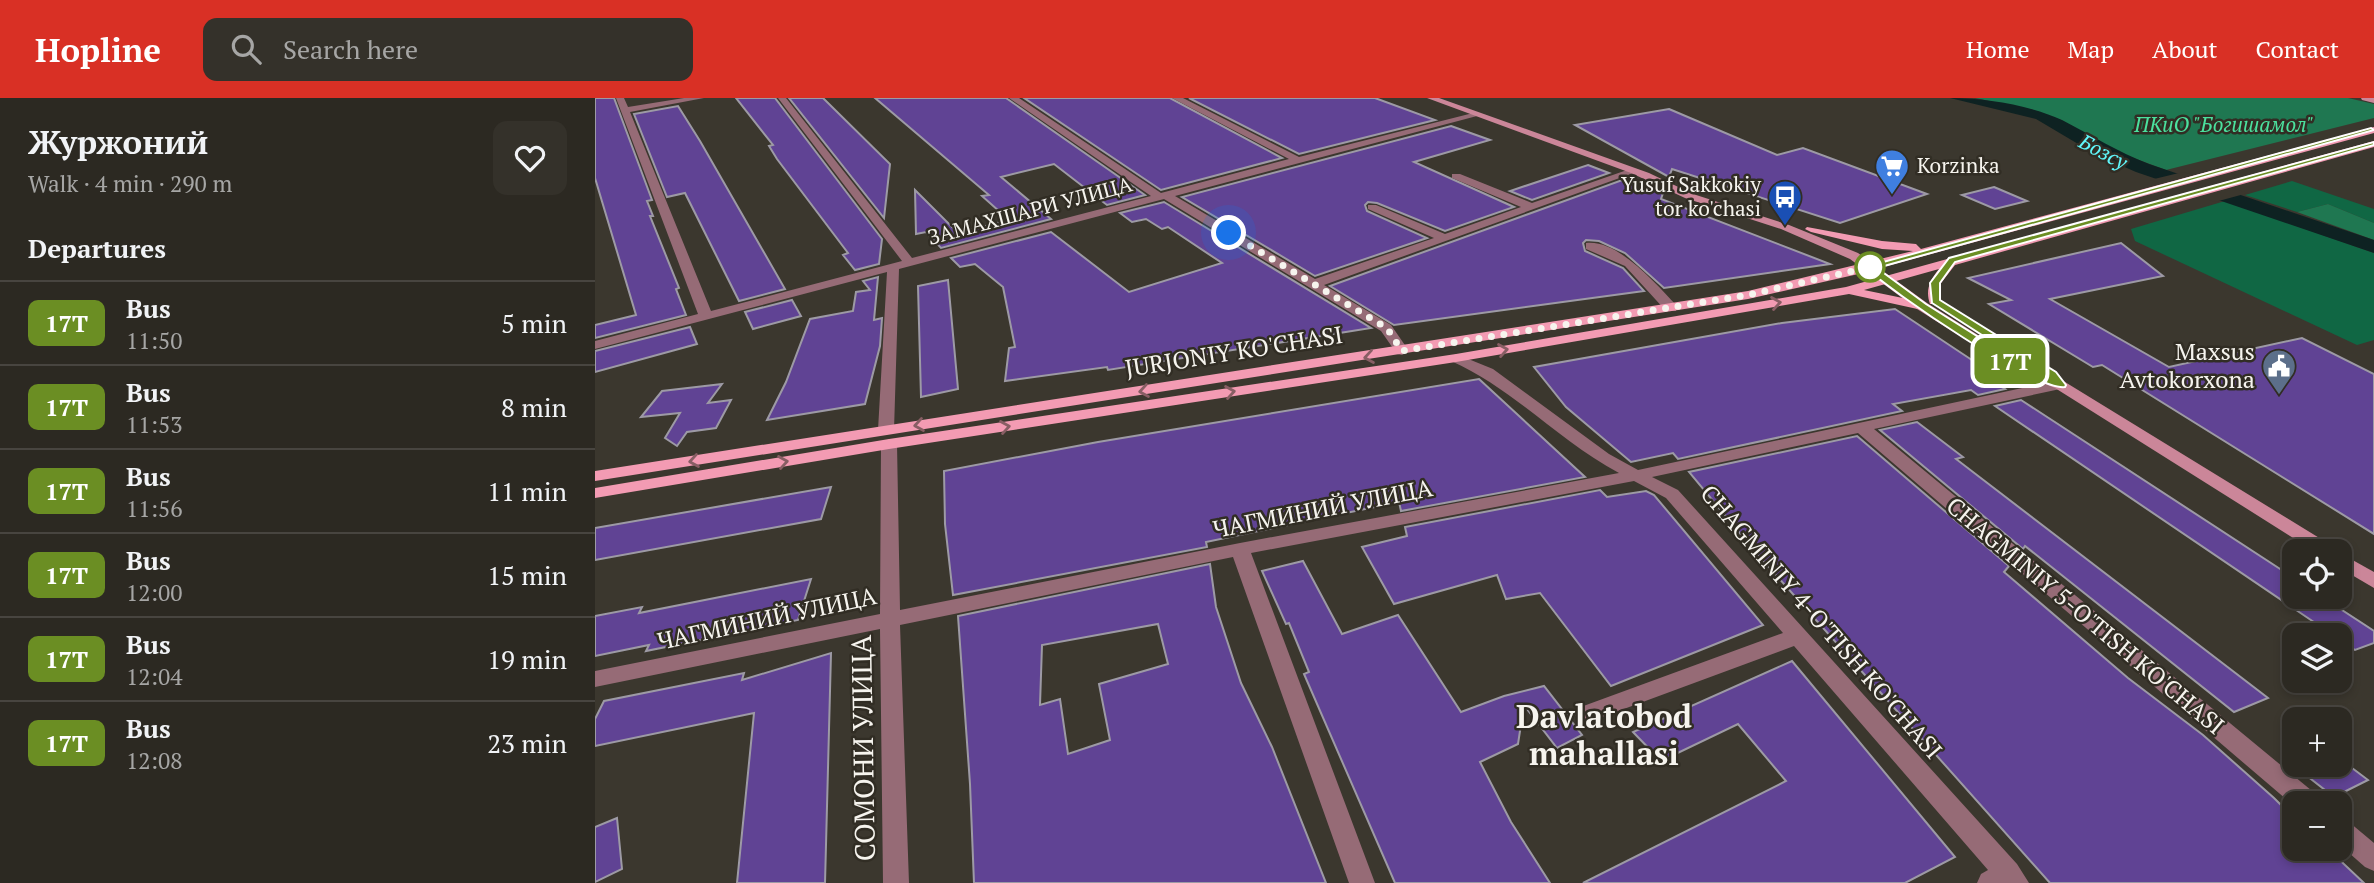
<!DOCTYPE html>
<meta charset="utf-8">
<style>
:root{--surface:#2c2922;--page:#34312a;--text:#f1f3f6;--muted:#a6a6a5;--line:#484540;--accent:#d93025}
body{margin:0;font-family:"PT Serif",serif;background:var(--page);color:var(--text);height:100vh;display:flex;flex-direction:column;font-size:26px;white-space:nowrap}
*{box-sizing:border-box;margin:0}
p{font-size:23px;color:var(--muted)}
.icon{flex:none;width:38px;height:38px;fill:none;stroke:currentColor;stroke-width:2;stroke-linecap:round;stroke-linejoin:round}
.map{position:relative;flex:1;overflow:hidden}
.panel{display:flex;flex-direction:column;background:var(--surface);width:595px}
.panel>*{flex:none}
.badge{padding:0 14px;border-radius:10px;font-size:24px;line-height:46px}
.buttons{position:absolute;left:1687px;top:441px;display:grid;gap:14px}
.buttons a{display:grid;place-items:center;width:70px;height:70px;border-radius:14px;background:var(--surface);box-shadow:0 4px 10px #0003,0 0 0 2px var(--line);font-size:35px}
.you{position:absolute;width:35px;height:35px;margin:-18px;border:5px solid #fff;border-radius:50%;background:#1a73e8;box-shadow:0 0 0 10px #1a73e833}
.map>.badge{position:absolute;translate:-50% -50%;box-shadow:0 0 0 4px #fff}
h2{padding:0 28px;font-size:26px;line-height:63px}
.round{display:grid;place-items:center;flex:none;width:74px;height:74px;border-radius:14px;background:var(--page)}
.headline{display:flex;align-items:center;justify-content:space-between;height:119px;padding:0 28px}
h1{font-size:33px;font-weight:600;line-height:52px}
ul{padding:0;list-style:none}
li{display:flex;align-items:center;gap:21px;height:84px;padding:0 28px;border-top:2px solid var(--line)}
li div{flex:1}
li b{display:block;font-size:26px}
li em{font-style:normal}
li .badge{min-width:77px;font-weight:700;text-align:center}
header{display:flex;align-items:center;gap:42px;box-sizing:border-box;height:98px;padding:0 35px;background:var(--accent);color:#fff}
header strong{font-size:33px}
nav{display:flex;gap:38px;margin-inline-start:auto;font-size:24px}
.search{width:490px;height:63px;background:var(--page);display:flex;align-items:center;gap:18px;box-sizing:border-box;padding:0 24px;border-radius:14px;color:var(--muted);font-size:26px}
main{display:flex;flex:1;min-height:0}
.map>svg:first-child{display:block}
</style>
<header>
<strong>Hopline</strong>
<div class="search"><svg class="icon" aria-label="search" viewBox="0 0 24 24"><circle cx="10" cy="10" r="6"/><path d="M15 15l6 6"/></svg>Search here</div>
<nav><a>Home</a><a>Map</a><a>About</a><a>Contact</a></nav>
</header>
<main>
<section class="panel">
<div class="headline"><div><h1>Журжоний</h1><p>Walk · 4 min · 290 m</p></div><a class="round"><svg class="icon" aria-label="heart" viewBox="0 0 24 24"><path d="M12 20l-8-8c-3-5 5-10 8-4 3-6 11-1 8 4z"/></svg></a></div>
<h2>Departures</h2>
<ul>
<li><span class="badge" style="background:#6b8e23;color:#fff">17T</span><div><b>Bus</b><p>11:50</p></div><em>5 min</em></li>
<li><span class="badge" style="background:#6b8e23;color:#fff">17T</span><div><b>Bus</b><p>11:53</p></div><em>8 min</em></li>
<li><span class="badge" style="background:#6b8e23;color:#fff">17T</span><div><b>Bus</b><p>11:56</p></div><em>11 min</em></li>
<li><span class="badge" style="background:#6b8e23;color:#fff">17T</span><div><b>Bus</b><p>12:00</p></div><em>15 min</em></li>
<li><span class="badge" style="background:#6b8e23;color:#fff">17T</span><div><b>Bus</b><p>12:04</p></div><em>19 min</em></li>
<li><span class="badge" style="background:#6b8e23;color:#fff">17T</span><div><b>Bus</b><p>12:08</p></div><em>23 min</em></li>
</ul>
</section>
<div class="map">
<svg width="1779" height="785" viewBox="0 0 1779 785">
<rect width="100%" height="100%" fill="#3b372e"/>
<g fill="#106744">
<path d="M1697,83L1779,111V125L1733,106L1702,114L1650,97Z"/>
<path d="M1630,103L1779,155V242L1762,247L1540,143L1536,131Z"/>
</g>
<g fill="#1f7751">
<path d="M1380,0H1753L1779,6V20L1571,72L1525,55L1466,22L1438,12Z"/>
<path d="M1733,106L1779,125V142L1702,114Z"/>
</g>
<path fill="#0e2222" d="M1355,0C1391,0 1434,7 1467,22C1496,37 1523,54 1554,66L1779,142V155L1541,74L1500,56L1441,21Z"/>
<path fill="#3b372e" d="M1588,74L1653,95L1620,104L1555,82Z"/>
<g fill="#604394" stroke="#9d9aa5" stroke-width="2" fill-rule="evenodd">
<path d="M0,0H19L57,102L52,103L58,118H55L84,190L81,191L91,217L0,240V227L41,217L0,80Z"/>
<path d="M141,0H180L287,141L284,166L260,172L248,157L253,155L182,61L174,48L178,47Z"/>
<path d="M194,0H228L295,66L289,120Z"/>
<path d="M280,0H411L550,97L512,107L459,66L406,79L456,121L346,150L331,134L321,136L320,92L363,135L414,122L387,98L394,97Z"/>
<path d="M429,0H575L687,60L566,92Z"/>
<path d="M594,0H780L840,22L704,56Z"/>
<path d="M83,8L105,43L190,191L144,203L90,95L72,99L39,16Z"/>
<path d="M1074,11L1182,57L1208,50L1332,96L1245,125L1077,71L1074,79L980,27Z"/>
<path d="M856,28L895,42L819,64L919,109L850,133L782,105L773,104L770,107L772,113L832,140L720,178L587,99Z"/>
<path d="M993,67L1014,75L937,102L915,93Z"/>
<path d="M1030,81L1068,95L1066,101L1235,166L1069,190L1030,155L1004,143L991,142L988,145L990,153L1028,170L1049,193L799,227L735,188Z"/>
<path d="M1399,89L1432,103L1400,111L1367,97Z"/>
<path d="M569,104L776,230L513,272L512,269L410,283L414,250L420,249L408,189L380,166L365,169L356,160L456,134L534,194L627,165L573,129L567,131L551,121L537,124L525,115Z"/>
<path d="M1526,145L1568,178L1455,201L1574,269L1707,240L1779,276V436L1507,267L1498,269L1394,206L1416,202L1373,180Z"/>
<path d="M283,179L279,222L287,220L285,248L270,306L172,322L191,284L215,221L258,213L261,194L275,192L268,183Z"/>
<path d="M353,182L363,291L326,299L323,188Z"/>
<path d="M197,202L206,218L158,231L150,214Z"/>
<path d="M1300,211L1407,282L1399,284L1410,291L1383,297L1376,292L1298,306L1307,313L1083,361L1078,355L1036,364L971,309L939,269L1187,225Z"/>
<path d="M95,229L102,246L0,274V253Z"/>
<path d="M884,281L990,379L806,413L804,404L611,444L612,449L358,497L350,426L349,373L503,344Z"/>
<path d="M127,286L113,305L136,302L121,330L92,334L82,348L70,340L85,315L46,319L67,293Z"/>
<path d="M1426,302L1699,480V499H1727L1779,533V545L1760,552L1745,542V537H1738L1400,308Z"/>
<path d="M1322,324L1368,359L1361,361L1673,600L1639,614L1430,448L1428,451L1285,332Z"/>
<path d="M1262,338L1414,468L1409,474L1533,580L1608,637L1679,700L1699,720V751H1733L1769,785H1455L1164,458L1094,374Z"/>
<path d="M236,389L226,421L0,462V430Z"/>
<path d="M1005,392L1012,399L1051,393L1059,397L1168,527L1016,588L945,495L911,501L902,477L799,506L767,449L812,438L810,429Z"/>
<path d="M708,463L747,536L803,517L866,614L909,598L949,588L987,637L962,650L929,607L923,646L885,664L916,724L955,785H800L709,576L714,574L694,525L691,526L667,473Z"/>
<path d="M615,466L621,509L646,585L677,649L731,785H379L375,686L363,518ZM563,526L573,566L504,586L515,642L473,656L465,601L445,607L447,547Z"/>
<path d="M216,481L203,522L51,553L54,547L0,558V518L47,509L44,515Z"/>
<path d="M236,555L230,785H142L159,615L0,648V621L9,603L149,575L147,582Z"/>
<path d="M1197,563L1360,759L1310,785H988L1191,683L1143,626L1066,663L1038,634Z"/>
<path d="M1698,667H1753L1773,682L1739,699Z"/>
<path d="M22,720L27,771L0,784V729Z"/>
</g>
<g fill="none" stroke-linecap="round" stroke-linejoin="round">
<g fill="#966b76" fill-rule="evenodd">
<path d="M21,0H29L33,9L89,0H109L35,14L116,213L307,163L183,0H191L317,160L556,98L414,0H424L566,95L694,61L577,0H588L704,59L882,14V18L580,98L720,181L839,140L773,111V107H781L850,136L926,109L857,80V76H865L937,105L1035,71L1044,73L729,187L796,227L814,253L807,257L802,256L786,233L569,101L304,171L299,332L291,337L283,332L292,174L0,251V243L103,216Z"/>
<path d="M991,145C1023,141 1061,186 1081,207V213H1071L1030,168L991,151Z"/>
<path d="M861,256L898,271L1014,356L1043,372L1465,282L1470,284L1473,287L1470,290L1279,331L1722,697L1725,705H1699V708L1263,335L1057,379L1083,392L1422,766L1434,785H1382L1386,776L1393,772L1199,548L999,622L991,625L983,622L980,616L983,610L1188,535L1071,400L1039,383L656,455L780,785H754L638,459L305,527L314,785H288L285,531L0,589V573L285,516L286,346L294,341L302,346L305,512L645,445L1024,375C964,343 919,291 856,263L854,260Z"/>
<path d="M1745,721L1754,724L1779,745V773L1770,769L1745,747Z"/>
</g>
<g fill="#cb8699" fill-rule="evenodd">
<path d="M832,0H844L1054,75L1098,96L1194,127L1263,155L1332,205L1434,269L1470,284L1739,449L1741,453H1719L1460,290L1424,275L1322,211L1255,161L1186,131L1090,100L1036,75Z"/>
<path d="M1766,0H1779V5L1767,2Z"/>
<path d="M1745,455L1779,474V490L1745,470Z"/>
</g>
<g fill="#f39bb3" fill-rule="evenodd">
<path d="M1779,29V35L1259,177L1153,201L0,383V373L1153,193L1318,153L1287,151L1216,134L1210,131L1212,129L1287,143L1321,146L1326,151Z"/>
<path d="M1779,43V49L1360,167L1346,185L1345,206H1335C1330,192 1335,182 1344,171L1269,192L1332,205V211L1327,212L1254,196L861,264L294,351L0,400V390L294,341L861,256L1251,189Z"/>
</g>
</g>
<defs><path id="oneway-chevron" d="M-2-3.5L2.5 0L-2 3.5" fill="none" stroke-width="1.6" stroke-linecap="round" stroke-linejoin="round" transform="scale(1.75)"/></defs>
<g stroke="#885e64">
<use href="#oneway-chevron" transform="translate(1181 205) rotate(-9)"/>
<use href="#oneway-chevron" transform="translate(908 252) rotate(-10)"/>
<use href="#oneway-chevron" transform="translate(774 259) rotate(171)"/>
<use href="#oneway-chevron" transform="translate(549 293) rotate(171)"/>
<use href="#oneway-chevron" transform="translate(635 294) rotate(-9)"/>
<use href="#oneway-chevron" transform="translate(324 327) rotate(171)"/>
<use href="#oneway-chevron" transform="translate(410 329) rotate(-9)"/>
<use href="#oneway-chevron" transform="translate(99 363) rotate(171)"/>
<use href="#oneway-chevron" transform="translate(188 364) rotate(-9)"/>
</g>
<path fill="#6b8e23" stroke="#fff" stroke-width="2" d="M1776,30L1779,32L1282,170L1331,206L1433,270L1446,275L1337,205L1335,185L1354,160L1779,44V47L1360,164L1345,185V202L1461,274L1471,287L1470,289C1440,293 1295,193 1270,169Z"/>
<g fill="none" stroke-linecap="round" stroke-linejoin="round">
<path stroke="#f6f4ee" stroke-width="7" stroke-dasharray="0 12.6" d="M634,135L792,230L807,253L1153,197L1275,169"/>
</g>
<defs>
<g id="supermarket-pin" transform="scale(1.75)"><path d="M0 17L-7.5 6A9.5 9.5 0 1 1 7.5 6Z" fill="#3f7fe0" stroke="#312d24"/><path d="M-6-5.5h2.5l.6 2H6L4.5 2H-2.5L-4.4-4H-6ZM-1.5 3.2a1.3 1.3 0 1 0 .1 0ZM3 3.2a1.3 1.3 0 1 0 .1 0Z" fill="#fff"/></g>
<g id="bus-pin" transform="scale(1.75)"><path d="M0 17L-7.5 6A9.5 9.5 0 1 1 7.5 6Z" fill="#1a4fb4" stroke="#312d24"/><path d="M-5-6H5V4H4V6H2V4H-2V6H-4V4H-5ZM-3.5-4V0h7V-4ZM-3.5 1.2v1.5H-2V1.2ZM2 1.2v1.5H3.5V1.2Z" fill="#fff"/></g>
<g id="civic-pin" transform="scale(1.75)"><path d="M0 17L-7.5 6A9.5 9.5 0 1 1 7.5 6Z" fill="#5c6f8a" stroke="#312d24"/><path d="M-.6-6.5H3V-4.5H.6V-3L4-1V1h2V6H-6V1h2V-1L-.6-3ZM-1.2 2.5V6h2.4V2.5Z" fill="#fff"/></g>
</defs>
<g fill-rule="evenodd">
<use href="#supermarket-pin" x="1297" y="68"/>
<use href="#bus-pin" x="1190" y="99"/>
<use href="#civic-pin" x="1684" y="268"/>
</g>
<circle fill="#fff" stroke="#6b8e23" stroke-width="3.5" cx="1275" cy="169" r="14"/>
<g text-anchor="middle" stroke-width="5" stroke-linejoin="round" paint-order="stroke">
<g font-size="21" font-style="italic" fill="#4be19e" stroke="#312d24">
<text x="1629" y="34">ПКиО "Богишамол"</text>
</g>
<g font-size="21" font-style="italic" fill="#60f7fb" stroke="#312d24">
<text transform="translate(1508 54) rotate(28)" y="7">Бозсу</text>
</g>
<g font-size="21" fill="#f6f4ee" stroke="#312d24" text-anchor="start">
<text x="1322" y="75">Korzinka</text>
<text x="1166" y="94" text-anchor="end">Yusuf Sakkokiy<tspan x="1166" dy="24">tor ko'chasi</tspan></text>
</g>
<g font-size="21" fill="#f6f4ee" stroke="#312d24">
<text transform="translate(435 113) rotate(-15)" y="7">ЗАМАХШАРИ УЛИЦА</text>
</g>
<g font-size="24" fill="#f6f4ee" stroke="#312d24">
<text transform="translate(639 254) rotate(-9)" y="8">JURJONIY KO'CHASI</text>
<text transform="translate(728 411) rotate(-11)" y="8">ЧАГМИНИЙ УЛИЦА</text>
<text transform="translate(1490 518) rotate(40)" y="8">CHAGMINIY 5-O'TISH KO'CHASI</text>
<text transform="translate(172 521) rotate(-12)" y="8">ЧАГМИНИЙ УЛИЦА</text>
<text transform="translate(1226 524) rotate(49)" y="8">CHAGMINIY 4-O'TISH KO'CHASI</text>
</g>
<g font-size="24" fill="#f6f4ee" stroke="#312d24" text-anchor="end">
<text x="1660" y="262">Maxsus<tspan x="1660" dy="28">Avtokorxona</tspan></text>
</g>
<g font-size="28" fill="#f6f4ee" stroke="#312d24">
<text transform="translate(268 650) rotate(-91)" y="10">СОМОНИ УЛИЦА</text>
</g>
<g font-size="32" font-weight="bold" fill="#f6f4ee" stroke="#312d24">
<text x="1009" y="630">Davlatobod<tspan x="1009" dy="37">mahallasi</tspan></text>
</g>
</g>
</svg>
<div class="buttons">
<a><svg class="icon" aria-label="locate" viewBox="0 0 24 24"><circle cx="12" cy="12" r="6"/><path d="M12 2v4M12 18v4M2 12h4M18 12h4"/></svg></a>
<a><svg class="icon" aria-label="layers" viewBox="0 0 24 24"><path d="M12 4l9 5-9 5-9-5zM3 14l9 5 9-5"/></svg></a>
<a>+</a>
<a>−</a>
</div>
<div class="you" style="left:634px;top:135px"></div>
<b class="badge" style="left:1415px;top:263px;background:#6b8e23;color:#fff">17T</b>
</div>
</main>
